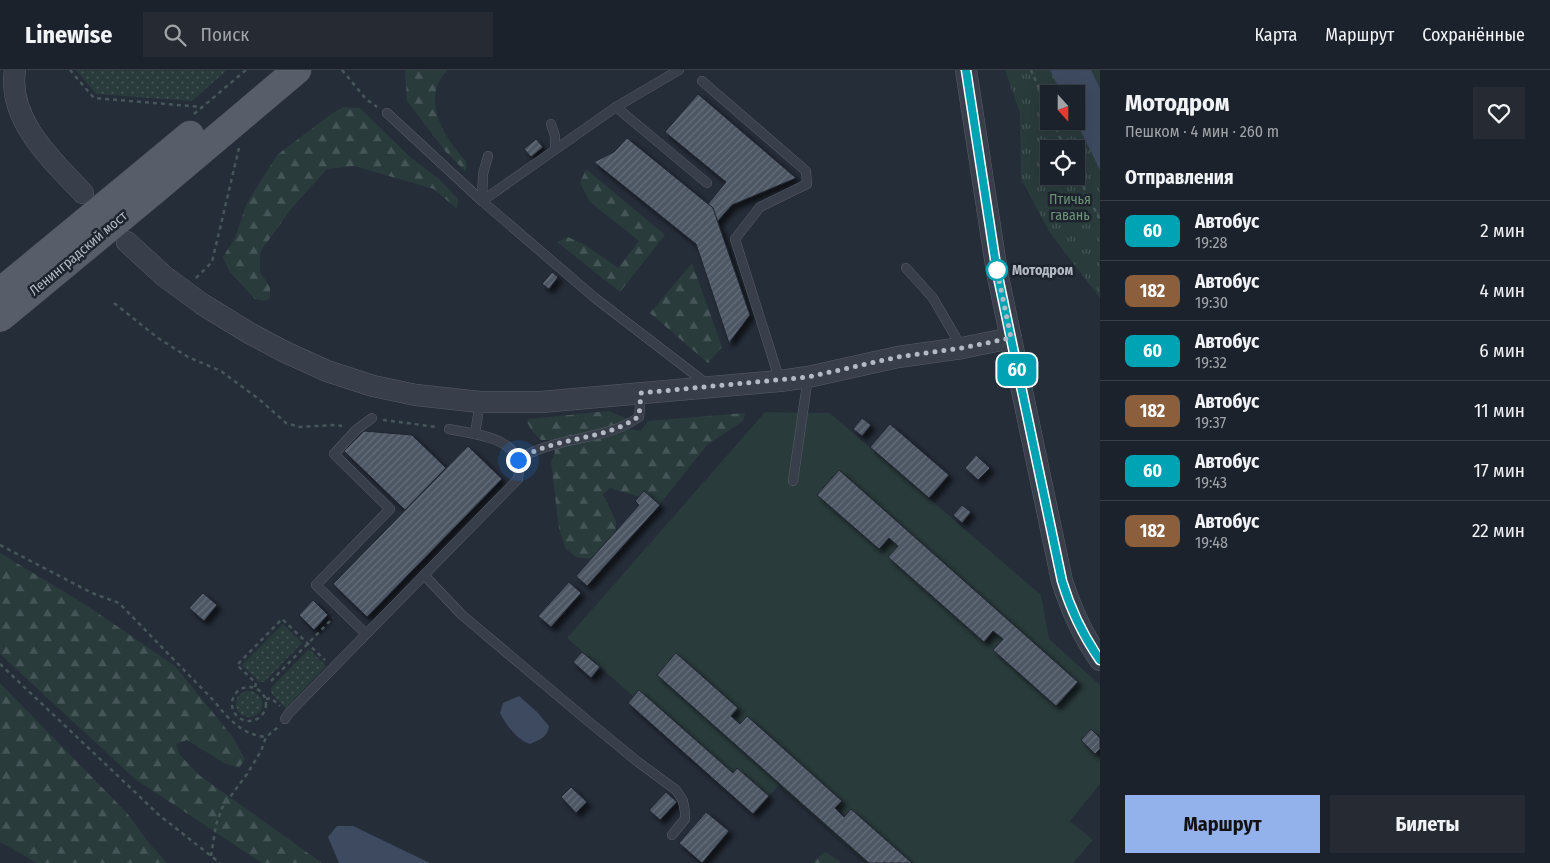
<!DOCTYPE html>
<html lang="ru">
<meta charset="utf-8">
<style>
:root{--surface:#1c222b;--page:#252a33;--text:#f1f3f6;--muted:#a0a4a9;--line:#3a3f47;--accent:#93b2ec}
body{margin:0;font-family:"Fira Sans Condensed",sans-serif;background:var(--page);color:var(--text);height:100vh;display:flex;flex-direction:column;font-size:19px;white-space:nowrap}
*{box-sizing:border-box;margin:0}
p{font-size:16px;color:var(--muted)}
.icon{flex:none;width:28px;height:28px;fill:none;stroke:currentColor;stroke-width:2;stroke-linecap:round;stroke-linejoin:round}
.map{position:relative;flex:1;overflow:hidden}
.panel{display:flex;flex-direction:column;background:var(--surface);width:450px}
.panel>*{flex:none}
.badge{padding:0 10px;border-radius:8px;font-size:18px;line-height:32px}
.needle{width:32px;rotate:159deg}
.fabs{position:absolute;left:1040px;top:15px;display:grid;gap:10px}
.fabs a{display:grid;place-items:center;width:45px;height:45px;border-radius:0px;background:var(--surface);box-shadow:0 5px 20px #0002,0 0 0 1px var(--line);font-size:25px}
.you{position:absolute;width:25px;height:25px;margin:-12px;border:4px solid #fff;border-radius:50%;background:#1a73e8;box-shadow:0 0 0 8px #1a73e833}
.map>.badge{position:absolute;translate:-50% -50%;box-shadow:0 0 0 2px #fff}
h2{padding:0 25px;font-size:19px;line-height:45px}
.round{display:grid;place-items:center;flex:none;width:52px;height:52px;border-radius:0px;background:var(--page)}
.overview{display:flex;align-items:center;justify-content:space-between;height:85px;padding:0 25px}
h1{font-size:24px;font-weight:700;line-height:38px}
.cta{display:flex;gap:10px;margin-top:auto;padding:10px 25px}
.cta a{flex:1;height:58px;border-radius:0px;background:var(--accent);color:#111;font-size:20px;font-weight:700;line-height:58px;text-align:center}
.cta a+a{background:var(--page);color:var(--text)}
ul{padding:0;list-style:none}
li{display:flex;align-items:center;gap:15px;height:60px;padding:0 25px;border-top:1px solid var(--line)}
li div{flex:1}
li b{display:block;font-size:19px}
li em{font-style:normal}
li .badge{min-width:55px;font-weight:700;text-align:center}
header{display:flex;align-items:center;gap:30px;box-sizing:border-box;height:70px;padding:0 25px;background:var(--surface);border-bottom:1px solid var(--line)}
header strong{font-size:24px}
nav{display:flex;gap:28px;margin-inline-start:auto;font-size:18px}
.search{width:350px;height:45px;background:var(--page);display:flex;align-items:center;gap:12px;box-sizing:border-box;padding:0 18px;border-radius:0px;color:var(--muted);font-size:19px}
main{display:flex;flex:1;min-height:0}
.map>svg:first-child{display:block}
</style>
<header>
<strong>Linewise</strong>
<div class="search"><svg class="icon" aria-label="search" viewBox="0 0 24 24"><circle cx="10" cy="10" r="6"/><path d="M15 15l6 6"/></svg>Поиск</div>
<nav><a>Карта</a><a>Маршрут</a><a>Сохранённые</a></nav>
</header>
<main>
<div class="map">
<svg width="1100" height="793" viewBox="0 0 1100 793">
<defs>
<pattern id="grass-dots" width="8" height="8" patternUnits="userSpaceOnUse" patternTransform="scale(1.25)"><rect width="8" height="8" fill="#2a3b3c"/><path d="M2 2h.1M6 6h.1" fill="none" stroke="#465557" stroke-width="1.8" stroke-linecap="round"/></pattern>
<pattern id="forest-firs" width="22" height="20" patternUnits="userSpaceOnUse" patternTransform="scale(1.25)"><rect width="22" height="20" fill="#2a3b3c"/><path d="M5 1l3.5 6h-7zM16 11l3.5 6h-7z" fill="#465557"/></pattern>
<pattern id="park-tufts" width="24" height="20" patternUnits="userSpaceOnUse" patternTransform="scale(1.25)"><rect width="24" height="20" fill="#2a3b3c"/><path d="M3 7l-1-3M5 7V3M7 7l1-3M15 17l-1-3M17 17v-4M19 17l1-3" fill="none" stroke="#465557"/></pattern>
<pattern id="building-hatch" width="6" height="6" patternUnits="userSpaceOnUse" patternTransform="scale(1.25)"><rect width="6" height="6" fill="#4e5764"/><path d="M-1 1l2-2M0 6l6-6M5 7l2-2" fill="none" stroke="#656d79"/></pattern>
<filter id="shadow"><feDropShadow dx="4.5" dy="4.5" stdDeviation="2.5" flood-color="#0009"/></filter>
</defs>
<rect width="100%" height="100%" fill="#252d39"/>
<g fill="url(#grass-dots)">
<path d="M76,0H227L192,31L96,24Z"/>
<path d="M283,554L302,573L264,612H260L242,595Z"/>
<path d="M309,579L326,596L286,638L271,623V618Z"/>
<circle cx="249" cy="634" r="13"/>
</g>
<g fill="url(#forest-firs)">
<path d="M405,0H448C419,27 445,69 466,91V102L446,82L407,31Z"/>
<path d="M343,37L360,38L409,86L439,109L458,129L457,139L434,119L354,96L327,99L291,139L260,182V202L270,217V228L265,231L255,229L229,201L223,187L235,168L247,133L277,85L330,45Z"/>
<path d="M586,99L665,165L620,222L557,172L568,167L587,176L618,198L639,171L590,132L580,113Z"/>
<path d="M692,193L722,277L708,293L650,243Z"/>
<path d="M609,341L630,350L629,359L641,361L648,351L745,343L743,351L707,375L660,434L644,421L639,427L610,418L603,424L616,451V461L591,489L576,487L566,479L559,459L551,392L555,382L551,370H541L532,361L527,352L529,349Z"/>
<path d="M0,483L86,535L175,596L232,666L245,689L239,698L224,693L187,670L176,674L179,684L199,705L322,793H262L135,709L0,584Z"/>
<path d="M0,613L127,743L148,772L167,793H37L0,772Z"/>
<path d="M825,782L839,791L840,793H812Z"/>
</g>
<path fill="url(#park-tufts)" fill-rule="evenodd" d="M1005,0H1100V228L1050,163L1021,109L1020,43ZM1049,24H1076V51H1049ZM1049,79H1076V106H1049Z"/>
<path fill="#2a3b3c" d="M765,342L830,343L1041,525L1049,569L1100,615V714L1070,751L1093,770L1073,793H867L779,715L759,737L567,568Z"/>
<g fill="#3d4a60">
<path d="M1050,0H1091L1100,19V100L1076,51V24H1062Z"/>
<path d="M519,626L537,642L549,656C548,667 539,670 530,674C517,670 506,655 500,643L503,633Z"/>
<path d="M337,756H353L430,793H339L328,767Z"/>
</g>
<g fill="url(#building-hatch)" stroke="#202630" filter="url(#shadow)">
<path d="M698,24L796,108L732,135L717,152L713,138L708,134L726,112L665,62Z"/>
<path d="M627,68L713,138L750,245L729,273L696,174L594,92L614,82Z"/>
<path d="M536,69L543,77L531,87L524,79Z"/>
<path d="M552,202L558,207L549,219L542,214Z"/>
<path d="M862,348L871,355L862,366L853,359Z"/>
<path d="M890,354L949,405L929,428L870,377Z"/>
<path d="M364,361L412,365L446,398L405,440L344,381Z"/>
<path d="M468,376L502,409L367,547L333,514Z"/>
<path d="M976,385L990,398L978,410L965,398Z"/>
<path d="M839,400L1078,612L1056,636L993,580L1003,569L993,561L984,572L888,487L898,476L889,468L879,479L817,425Z"/>
<path d="M644,421L660,435L587,516L576,506L639,435L635,431Z"/>
<path d="M962,435L971,442L962,453L953,445Z"/>
<path d="M569,512L581,523L551,557L538,546Z"/>
<path d="M203,523L217,535L204,551L189,538Z"/>
<path d="M313,530L328,545L314,560L299,545Z"/>
<path d="M582,582L600,597L591,608L573,592Z"/>
<path d="M676,583L738,638L731,646L740,654L747,646L842,731L835,738L844,747L851,739L912,793H869L657,605Z"/>
<path d="M639,620L733,703L737,698L769,726L753,744L628,633Z"/>
<path d="M1091,659L1100,668V679L1095,684L1081,670Z"/>
<path d="M571,717L587,732L576,743L561,727Z"/>
<path d="M666,722L677,732L660,750L649,740Z"/>
<path d="M706,742L729,761L702,793L679,773Z"/>
</g>
<g fill="none" stroke-linecap="round" stroke-linejoin="round">
<g stroke="#575d67" stroke-width="10">
<g id="service">
<path d="M702,11L806,101L807,114L760,137L735,169L780,311"/>
<path d="M616,37L707,113"/>
<path d="M387,43L482,131L595,228L707,314"/>
<path d="M551,54L555,66V78"/>
<path d="M482,131L616,37L679,0"/>
<path d="M482,131L483,104L488,86"/>
<path d="M906,198L933,228L962,278"/>
<path d="M475,364L480,332"/>
<path d="M518,390C524,387 529,383 535,381C568,367 610,368 639,347L641,324"/>
<path d="M793,411L808,307"/>
<path d="M424,505L462,545L588,651L638,692L676,720L683,731L685,742V749L672,765"/>
<path d="M366,564L316,515L390,439L334,384L356,360L372,348"/>
<path d="M285,649L289,643L518,409C526,367 478,365 449,359"/>
</g>
</g>
<g stroke="#575d67" stroke-width="22">
<g id="tertiary">
<path d="M15,0C7,50 53,91 83,123"/>
<path d="M966,0L997,202L1062,511C1072,541 1082,564 1100,590"/>
<path d="M127,172L164,206L202,234L251,264L285,282L327,301L373,316L416,325L480,332H541L780,311L808,307L898,287L962,278L1011,268"/>
</g>
</g>
<g stroke="#424852" stroke-width="29">
<g id="primary">
<path d="M143,104L190,65"/>
<path d="M156,119L297,0"/>
</g>
</g>
<g stroke="#475659" stroke-width="2.5" stroke-dasharray="4 4" stroke-linecap="butt">
<path d="M70,0L94,28L202,37"/>
<path d="M342,0L366,29L377,37"/>
<path d="M1031,0L1049,41"/>
<path d="M194,44L246,0"/>
<path d="M1053,51L1065,79"/>
<path d="M1076,102L1100,150"/>
<path d="M196,208L212,192L239,78"/>
<path d="M114,233L158,268L188,287L221,301L260,330L286,353L300,357L333,355L342,356"/>
<path d="M383,350L437,357"/>
<path d="M0,475L92,523L119,533L215,632C228,649 243,665 266,667"/>
<path d="M0,594L159,745L220,793"/>
<path d="M271,611L333,548"/>
<circle cx="249" cy="634" r="17"/>
<path d="M255,617L256,613L237,595L282,549L325,590"/>
<path d="M266,629L271,628L280,636"/>
<path d="M211,786L216,755L222,738L247,704L261,681L266,667L278,657"/>
</g>
<use href="#service" stroke="#393f4a" stroke-width="9"/>
<use href="#tertiary" stroke="#393f4a" stroke-width="21"/>
<use href="#primary" stroke="#575e69" stroke-width="28"/>
<g stroke="#424852" stroke-width="29" stroke-linecap="butt">
<g id="primary-bridge">
<path d="M0,222L143,104"/>
<path d="M0,248L156,119"/>
</g>
</g>
<use href="#primary-bridge" stroke="#575e69" stroke-width="28"/>
</g>
<g fill="none" stroke-linecap="round" stroke-linejoin="round">
<g stroke="#fff" stroke-width="11">
<path id="line" d="M966,0L997,202L1062,511C1071,541 1082,564 1100,590"/>
</g>
<use href="#line" stroke="#00a3b4" stroke-width="8"/>
<path stroke="#b4bac5" stroke-width="5" stroke-dasharray="0 9" d="M518,390C524,387 529,383 535,381C568,367 610,368 639,346L641,323L808,307L898,287L962,278L1011,268L997,200"/>
</g>
<circle fill="#fff" stroke="#00a3b4" stroke-width="2.5" cx="997" cy="200" r="10"/>
<g text-anchor="middle" stroke-width="5" stroke-linejoin="round" paint-order="stroke">
<g font-size="14" fill="#6e9378" stroke="#1e242e">
<text x="1070" y="134">Птичья<tspan x="1070" dy="16">гавань</tspan></text>
</g>
<g font-size="14" fill="#b4bac5" stroke="#1e242e">
<text transform="translate(78 183) rotate(-40)" y="5">Ленинградский мост</text>
</g>
<g font-size="14" font-weight="bold" fill="#b4bac5" stroke="#1e242e" text-anchor="start">
<text x="1012" y="205">Мотодром</text>
</g>
</g>
</svg>
<div class="fabs">
<a><svg class="needle" viewBox="-14 -14 28 28"><path d="M0-13l5 13h-10z" fill="#e53935"/><path d="M0 13l5-13h-10z" fill="#a0a4a9"/></svg></a>
<a><svg class="icon" aria-label="locate" viewBox="0 0 24 24"><circle cx="12" cy="12" r="6"/><path d="M12 2v4M12 18v4M2 12h4M18 12h4"/></svg></a>
</div>
<div class="you" style="left:518px;top:390px"></div>
<b class="badge" style="left:1017px;top:300px;background:#00a3b4;color:#fff">60</b>
</div>
<section class="panel">
<div class="overview"><div><h1>Мотодром</h1><p>Пешком · 4 мин · 260 m</p></div><a class="round"><svg class="icon" aria-label="heart" viewBox="0 0 24 24"><path d="M12 20l-8-8c-3-5 5-10 8-4 3-6 11-1 8 4z"/></svg></a></div>
<h2>Отправления</h2>
<ul>
<li><span class="badge" style="background:#00a3b4;color:#fff">60</span><div><b>Автобус</b><p>19:28</p></div><em>2 мин</em></li>
<li><span class="badge" style="background:#8b5e3c;color:#fff">182</span><div><b>Автобус</b><p>19:30</p></div><em>4 мин</em></li>
<li><span class="badge" style="background:#00a3b4;color:#fff">60</span><div><b>Автобус</b><p>19:32</p></div><em>6 мин</em></li>
<li><span class="badge" style="background:#8b5e3c;color:#fff">182</span><div><b>Автобус</b><p>19:37</p></div><em>11 мин</em></li>
<li><span class="badge" style="background:#00a3b4;color:#fff">60</span><div><b>Автобус</b><p>19:43</p></div><em>17 мин</em></li>
<li><span class="badge" style="background:#8b5e3c;color:#fff">182</span><div><b>Автобус</b><p>19:48</p></div><em>22 мин</em></li>
</ul>
<div class="cta"><a>Маршрут</a><a>Билеты</a></div>
</section>
</main>
